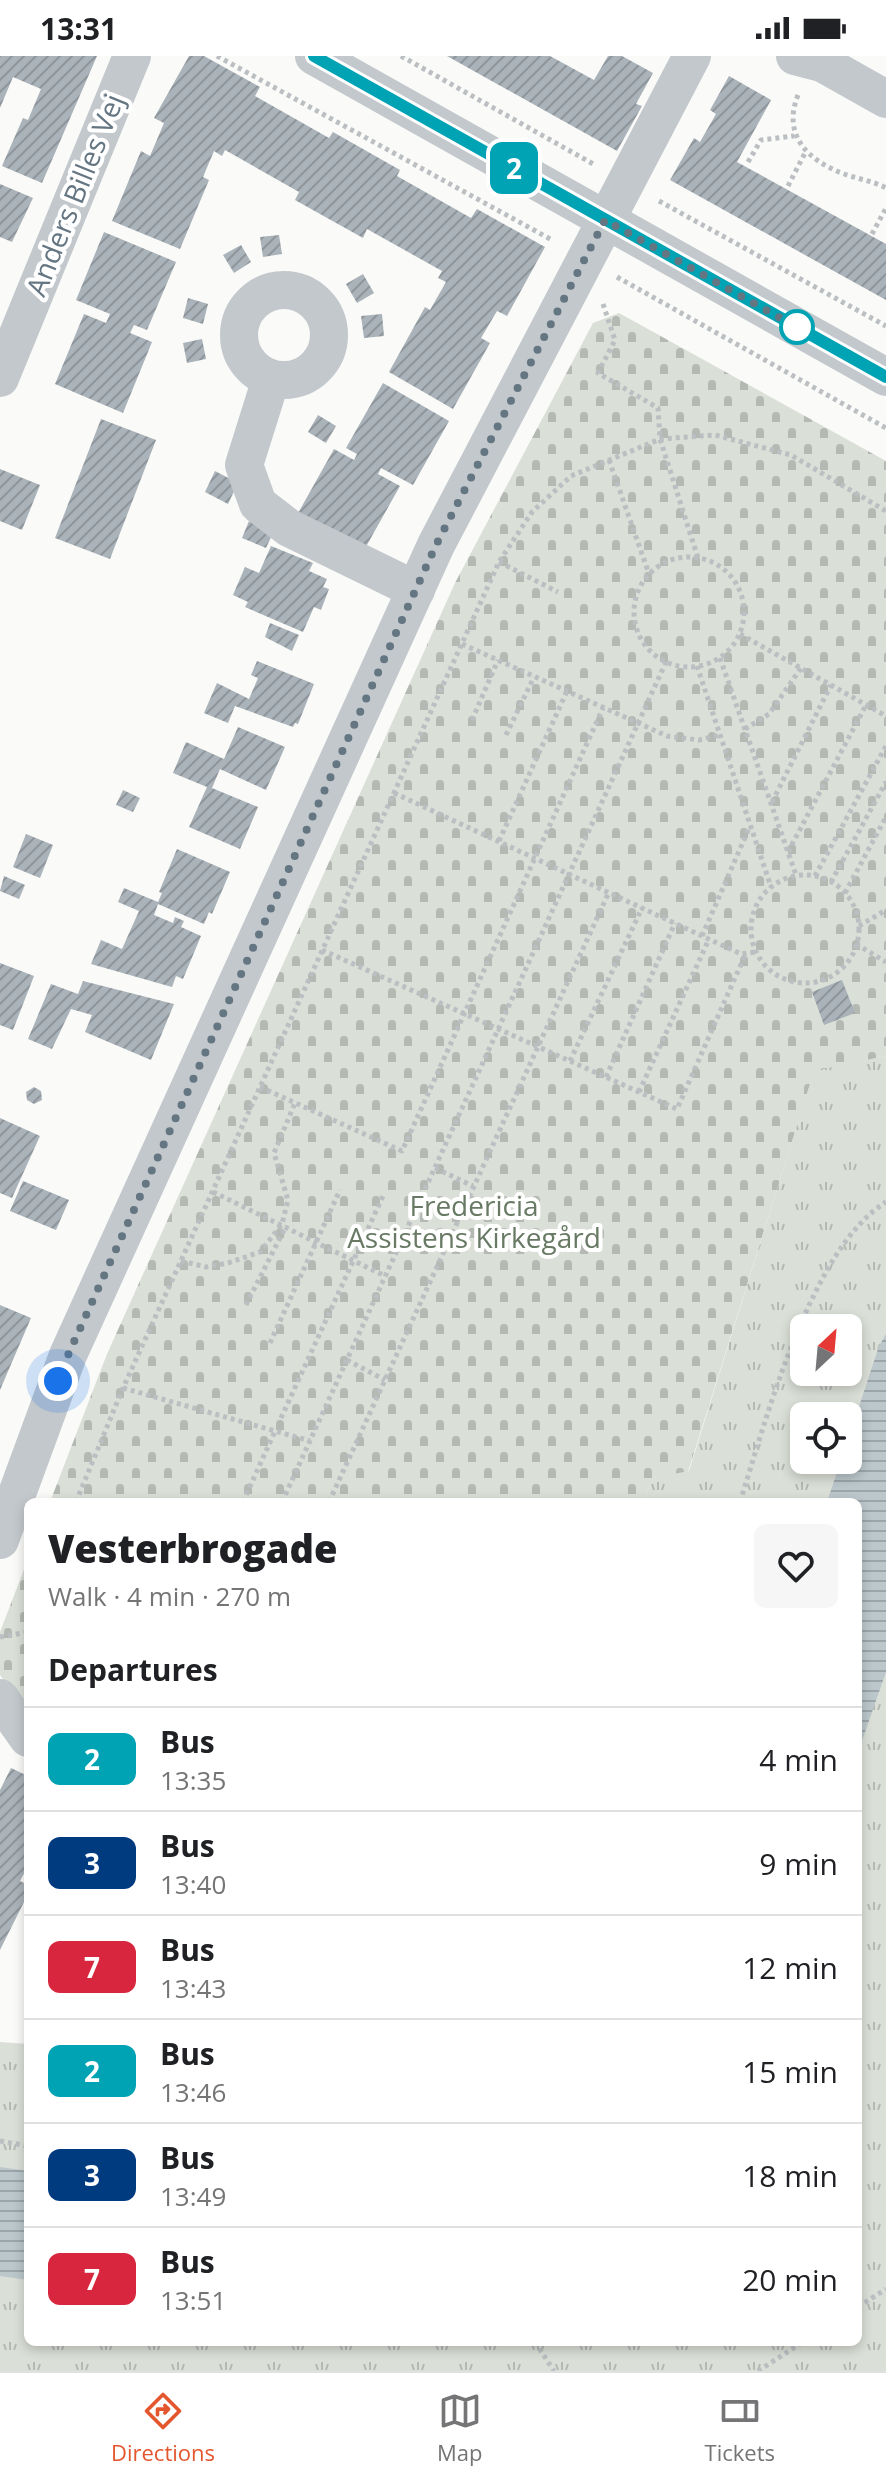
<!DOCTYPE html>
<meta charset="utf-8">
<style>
:root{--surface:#fff;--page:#f6f6f6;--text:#202124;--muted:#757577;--line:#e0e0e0;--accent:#e4572e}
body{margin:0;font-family:"Open Sans",sans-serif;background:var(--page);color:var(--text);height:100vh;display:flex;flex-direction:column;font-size:30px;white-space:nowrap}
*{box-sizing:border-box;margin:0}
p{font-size:26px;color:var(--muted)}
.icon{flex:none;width:44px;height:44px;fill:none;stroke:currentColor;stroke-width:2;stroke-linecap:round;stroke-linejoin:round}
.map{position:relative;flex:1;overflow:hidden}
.panel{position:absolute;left:24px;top:1442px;width:838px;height:848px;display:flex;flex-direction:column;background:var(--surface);border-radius:12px;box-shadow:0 4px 12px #0003}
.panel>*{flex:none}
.badge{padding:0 16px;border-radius:12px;font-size:28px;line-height:52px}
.needle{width:52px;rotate:26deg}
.buttons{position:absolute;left:790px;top:1258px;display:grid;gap:16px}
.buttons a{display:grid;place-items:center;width:72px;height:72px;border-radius:12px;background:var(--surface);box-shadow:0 4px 12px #0003;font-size:40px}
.you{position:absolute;width:40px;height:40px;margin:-20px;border:6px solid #fff;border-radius:50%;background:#1a73e8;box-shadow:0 0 0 12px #1a73e833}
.map>.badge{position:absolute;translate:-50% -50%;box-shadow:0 0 0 4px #fff}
h2{padding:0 24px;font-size:30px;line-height:72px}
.round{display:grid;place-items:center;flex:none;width:84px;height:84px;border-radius:12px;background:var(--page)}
.headline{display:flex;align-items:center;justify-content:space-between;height:136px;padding:0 24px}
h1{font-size:38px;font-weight:800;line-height:60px}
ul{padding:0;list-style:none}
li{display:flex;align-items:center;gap:24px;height:104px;padding:0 24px;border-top:2px solid var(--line)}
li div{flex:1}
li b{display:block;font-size:30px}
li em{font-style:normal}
li .badge{min-width:88px;font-weight:700;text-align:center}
.status{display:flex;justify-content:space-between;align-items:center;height:56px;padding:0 40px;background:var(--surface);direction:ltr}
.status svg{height:22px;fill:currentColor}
.menu{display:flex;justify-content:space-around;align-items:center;height:112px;border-top:2px solid var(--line);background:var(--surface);font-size:22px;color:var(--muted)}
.menu a{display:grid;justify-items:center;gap:4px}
.menu .on{color:var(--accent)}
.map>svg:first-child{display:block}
</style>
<div class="status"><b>13:31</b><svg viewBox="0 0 49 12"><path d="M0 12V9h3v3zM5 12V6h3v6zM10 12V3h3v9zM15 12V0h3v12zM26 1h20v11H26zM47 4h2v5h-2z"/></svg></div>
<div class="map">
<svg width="886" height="2315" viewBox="0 0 886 2315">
<defs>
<pattern id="cemetery-stones" width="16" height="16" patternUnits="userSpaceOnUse" patternTransform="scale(2)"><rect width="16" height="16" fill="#dadfd7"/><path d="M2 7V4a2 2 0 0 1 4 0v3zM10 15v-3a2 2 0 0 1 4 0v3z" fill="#b4b9b4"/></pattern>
<pattern id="park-tufts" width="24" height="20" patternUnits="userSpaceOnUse" patternTransform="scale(2)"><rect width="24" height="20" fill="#dadfd7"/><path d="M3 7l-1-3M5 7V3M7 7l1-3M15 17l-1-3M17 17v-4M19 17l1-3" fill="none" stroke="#b4b9b4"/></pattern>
<pattern id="water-rules" width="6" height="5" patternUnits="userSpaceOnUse" patternTransform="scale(2)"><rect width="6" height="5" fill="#bbc7cb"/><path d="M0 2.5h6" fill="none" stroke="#9ca6aa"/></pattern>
<pattern id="building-hatch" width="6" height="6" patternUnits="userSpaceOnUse" patternTransform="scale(2)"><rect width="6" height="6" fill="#aab3b9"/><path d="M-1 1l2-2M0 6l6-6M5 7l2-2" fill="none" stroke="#8e969c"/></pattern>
</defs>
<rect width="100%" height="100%" fill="#fafaf8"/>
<g fill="url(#cemetery-stones)">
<path d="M619,257L886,405V1000L814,1016L688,1416L653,1422L643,1446H50L107,1298L455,527L593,267Z"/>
<path d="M28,1503V1658L0,1619V1576Z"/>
</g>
<path fill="url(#park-tufts)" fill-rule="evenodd" d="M886,1000V2315H0V1986L28,1988V2286H858V1446H643L653,1422L689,1415L814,1015ZM804,1272H848V1316H804ZM804,1360H848V1404H804Z"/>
<g fill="url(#water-rules)">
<path d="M886,1278V1616L858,1696V1446H827L841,1404H848V1384L879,1290Z"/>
<path d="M0,2111L28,2115V2224L0,2220Z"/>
</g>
<g fill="url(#building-hatch)">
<path d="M0,0H97L42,127L2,110L23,62L28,64L41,33L13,21L0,52Z"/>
<path d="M189,0H204L260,31L255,40L329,82L333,76L400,114L397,120L471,162L477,153L545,191L507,260L497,255L481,282L490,287L453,353L389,316L425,251L430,254L446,226L438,222L442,215L367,173L363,182L295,144L299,136L225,94L222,100L214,95L203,121L209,124L180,193L112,165L141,95L150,100L164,67L154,62Z"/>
<path d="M447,0H550L594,24L608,0H622L653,17L636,48L642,50L617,95Z"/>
<path d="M729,20L771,44L737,106L886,188V244L670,124L694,82L700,86L716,58L710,54Z"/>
<path d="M0,128L33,142L12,186L0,181Z"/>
<path d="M104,176L176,206L147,274L134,269L130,277L152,286L123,357L55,328L84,258L106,267L110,258L76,244Z"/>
<path d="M279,179L282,198L263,201L260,181Z"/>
<path d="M241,189L251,206L234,217L223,199Z"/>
<path d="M363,218L374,237L357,247L346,228Z"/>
<path d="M188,242L208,248L203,268L183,262Z"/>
<path d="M382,258L384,280L364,282L361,260Z"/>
<path d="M202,283L206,303L187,307L183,287Z"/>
<path d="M383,327L449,365L413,429L381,412L378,418L400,430L363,496L297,459L334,393L354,404L357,398L346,392Z"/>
<path d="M318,359L336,370L326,387L308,376Z"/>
<path d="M101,363L156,384L110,503L55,482Z"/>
<path d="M0,413L40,429L22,474L0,465Z"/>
<path d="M215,415L238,427L228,448L205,436Z"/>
<path d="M249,465L273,477L266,492L242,482Z"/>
<path d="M271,490L313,507L309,515L327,523L323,531L329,533L321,554L314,551L303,576L245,551L248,546L233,539L245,511L259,517Z"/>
<path d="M270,567L299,579L292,595L265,581Z"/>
<path d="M257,605L314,628L298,668L295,667L293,671L235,650L228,667L204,657L217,627L249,643L258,622L251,619Z"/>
<path d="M238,671L285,691L266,734L220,713L212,732L258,751L240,793L189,771L207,731L173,717L186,686L224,703Z"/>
<path d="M123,734L140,742L133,756L116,749Z"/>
<path d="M26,778L53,789L40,822L13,811Z"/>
<path d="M177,793L230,816L212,858L209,856L204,868L158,848L154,859L173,867L175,861L184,865L181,871L201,880L183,923L176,920L172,931L91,908L101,884L122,893L139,855L118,846L124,832L158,846L162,837L159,836Z"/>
<path d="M4,820L25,829L19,843L0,835Z"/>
<path d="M0,907L34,920L13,974L0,969Z"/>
<path d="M842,924L855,957L824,969L812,936Z"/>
<path d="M83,925L174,948L151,1004L85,976L92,959L71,953L52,993L28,983L51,928L78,938Z"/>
<path d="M34,1031L41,1035L42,1044L34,1048L27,1044L26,1036Z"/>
<path d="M0,1062L40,1080L12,1142L0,1137Z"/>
<path d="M23,1125L69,1144L56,1174L10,1155Z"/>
<path d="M0,1249L31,1262L0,1334Z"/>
<path d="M11,1712L28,1720V1810L20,1825L28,1829V1838L0,1894V1734Z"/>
</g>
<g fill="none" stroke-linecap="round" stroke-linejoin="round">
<g stroke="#bbbfc2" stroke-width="5" stroke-dasharray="4 4" stroke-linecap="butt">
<path d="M217,0L552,184"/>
<path d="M401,0L595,109"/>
<path d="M798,39C782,79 807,104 844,118C858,123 873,125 886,132"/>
<path d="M748,106L761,84L794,80"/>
<path d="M788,130L806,95"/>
<path d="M659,145L886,270"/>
<path d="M872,178L886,152"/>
<path d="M617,221L886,372"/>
<path d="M603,248L615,284L598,317L658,352L660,383L698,502"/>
<path d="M609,404L649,518"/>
<circle cx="689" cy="556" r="55"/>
<path d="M499,506L558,536"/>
<path d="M740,578L886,660"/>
<path d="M462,588L667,680L699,684L720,679"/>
<path d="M720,602L796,819"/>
<path d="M697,610L771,831"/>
<path d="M472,664L498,604"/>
<path d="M745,673L769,658L801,612"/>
<path d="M506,679L534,621"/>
<path d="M394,737L741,898L755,896"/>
<path d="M772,746L831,629"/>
<path d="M499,785L567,635"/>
<path d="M788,796L866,649"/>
<circle cx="805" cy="873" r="54"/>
<path d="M815,820L886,690"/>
<path d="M831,826L886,726"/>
<path d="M845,837L886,761"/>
<path d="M859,870L886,854"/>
<path d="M702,880L750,770"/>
<path d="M856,888L886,906"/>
<path d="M322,894L677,1053L746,897"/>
<path d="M570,1005L642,852"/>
<path d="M606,1021L675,867"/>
<path d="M260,1031L402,1095L603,652"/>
<path d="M639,1036L709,883"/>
<path d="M435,1112L473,1130"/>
<path d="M213,1136L385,1220"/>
<path d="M181,1205L206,1211L228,1207L260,1196L282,1168L288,1144L274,1097L295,1047"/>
<path d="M246,1249L286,1170"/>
<path d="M270,1287L340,1134"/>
<path d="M347,1304L385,1324"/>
<path d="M123,1332L275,1375"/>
<path d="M281,1362L383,1140"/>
<path d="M76,1446L123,1332L499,506L532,456L571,420L660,383L715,379L791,399L886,455"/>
<path d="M243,1446L275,1375L310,1385"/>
<path d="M282,1446L666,606"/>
<path d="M329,1446L609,836"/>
<path d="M740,1446C766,1364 811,1192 886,1146"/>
<path d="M0,1581L28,1576"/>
<path d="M0,2085L28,2090"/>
<path d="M858,2251L886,2233"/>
<path d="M535,2286L554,2315"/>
<path d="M758,2315L803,2286"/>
</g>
<g stroke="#c3c8cc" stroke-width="38">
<path d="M314,0L886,321"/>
<path d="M795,0L822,7L886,43"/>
<circle cx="284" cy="279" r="45"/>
<path d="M0,322L132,0"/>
<path d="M271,323L244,409L258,448L289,472L416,534"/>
<path d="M0,1484L68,1299L436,489L692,0"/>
<path d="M0,1642L28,1682"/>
</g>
</g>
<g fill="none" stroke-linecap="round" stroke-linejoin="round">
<g stroke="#fff" stroke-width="18">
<path id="line" d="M314,0L886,321"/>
</g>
<use href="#line" stroke="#00a3b4" stroke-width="12"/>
<path stroke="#657683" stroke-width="8" stroke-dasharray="0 14.4" d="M58,1325L68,1299L436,489L605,164L809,278L797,271"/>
</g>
<circle fill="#fff" stroke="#00a3b4" stroke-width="4" cx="797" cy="271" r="16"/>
<g text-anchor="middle" stroke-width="8" stroke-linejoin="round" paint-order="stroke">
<g font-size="28" fill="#657683" stroke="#fff">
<text transform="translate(75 139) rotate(-68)" y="10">Anders Billes Vej</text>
</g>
<g font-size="28" fill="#687a64" stroke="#fff">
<text x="474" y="1160">Fredericia<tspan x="474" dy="32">Assistens Kirkegård</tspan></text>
</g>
</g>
</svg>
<div class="buttons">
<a><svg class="needle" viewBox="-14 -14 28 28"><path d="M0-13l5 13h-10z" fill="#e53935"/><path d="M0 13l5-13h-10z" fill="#757577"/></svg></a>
<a><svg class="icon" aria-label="locate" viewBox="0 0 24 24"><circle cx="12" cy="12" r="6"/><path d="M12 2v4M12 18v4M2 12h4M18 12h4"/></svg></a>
</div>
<div class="you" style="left:58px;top:1325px"></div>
<b class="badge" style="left:514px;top:112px;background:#00a3b4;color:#fff">2</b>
<section class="panel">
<div class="headline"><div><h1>Vesterbrogade</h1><p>Walk · 4 min · 270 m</p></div><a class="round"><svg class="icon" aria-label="heart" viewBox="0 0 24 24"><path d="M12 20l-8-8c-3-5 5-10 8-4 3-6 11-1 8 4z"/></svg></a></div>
<h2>Departures</h2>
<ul>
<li><span class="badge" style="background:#00a3b4;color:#fff">2</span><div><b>Bus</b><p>13:35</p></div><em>4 min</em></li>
<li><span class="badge" style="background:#003b80;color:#fff">3</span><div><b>Bus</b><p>13:40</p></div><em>9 min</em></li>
<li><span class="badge" style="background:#d7263d;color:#fff">7</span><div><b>Bus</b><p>13:43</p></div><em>12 min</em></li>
<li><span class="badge" style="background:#00a3b4;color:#fff">2</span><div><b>Bus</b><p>13:46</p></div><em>15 min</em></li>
<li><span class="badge" style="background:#003b80;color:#fff">3</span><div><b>Bus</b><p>13:49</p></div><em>18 min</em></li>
<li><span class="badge" style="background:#d7263d;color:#fff">7</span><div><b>Bus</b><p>13:51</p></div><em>20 min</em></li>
</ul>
</section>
</div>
<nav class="menu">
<a class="on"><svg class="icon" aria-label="directions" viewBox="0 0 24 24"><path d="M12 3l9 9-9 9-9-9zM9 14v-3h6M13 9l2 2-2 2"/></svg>Directions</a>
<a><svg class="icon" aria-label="map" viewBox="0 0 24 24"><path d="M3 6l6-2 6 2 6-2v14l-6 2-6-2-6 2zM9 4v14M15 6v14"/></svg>Map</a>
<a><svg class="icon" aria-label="tickets" viewBox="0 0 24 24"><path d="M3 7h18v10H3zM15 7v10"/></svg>Tickets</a>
</nav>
